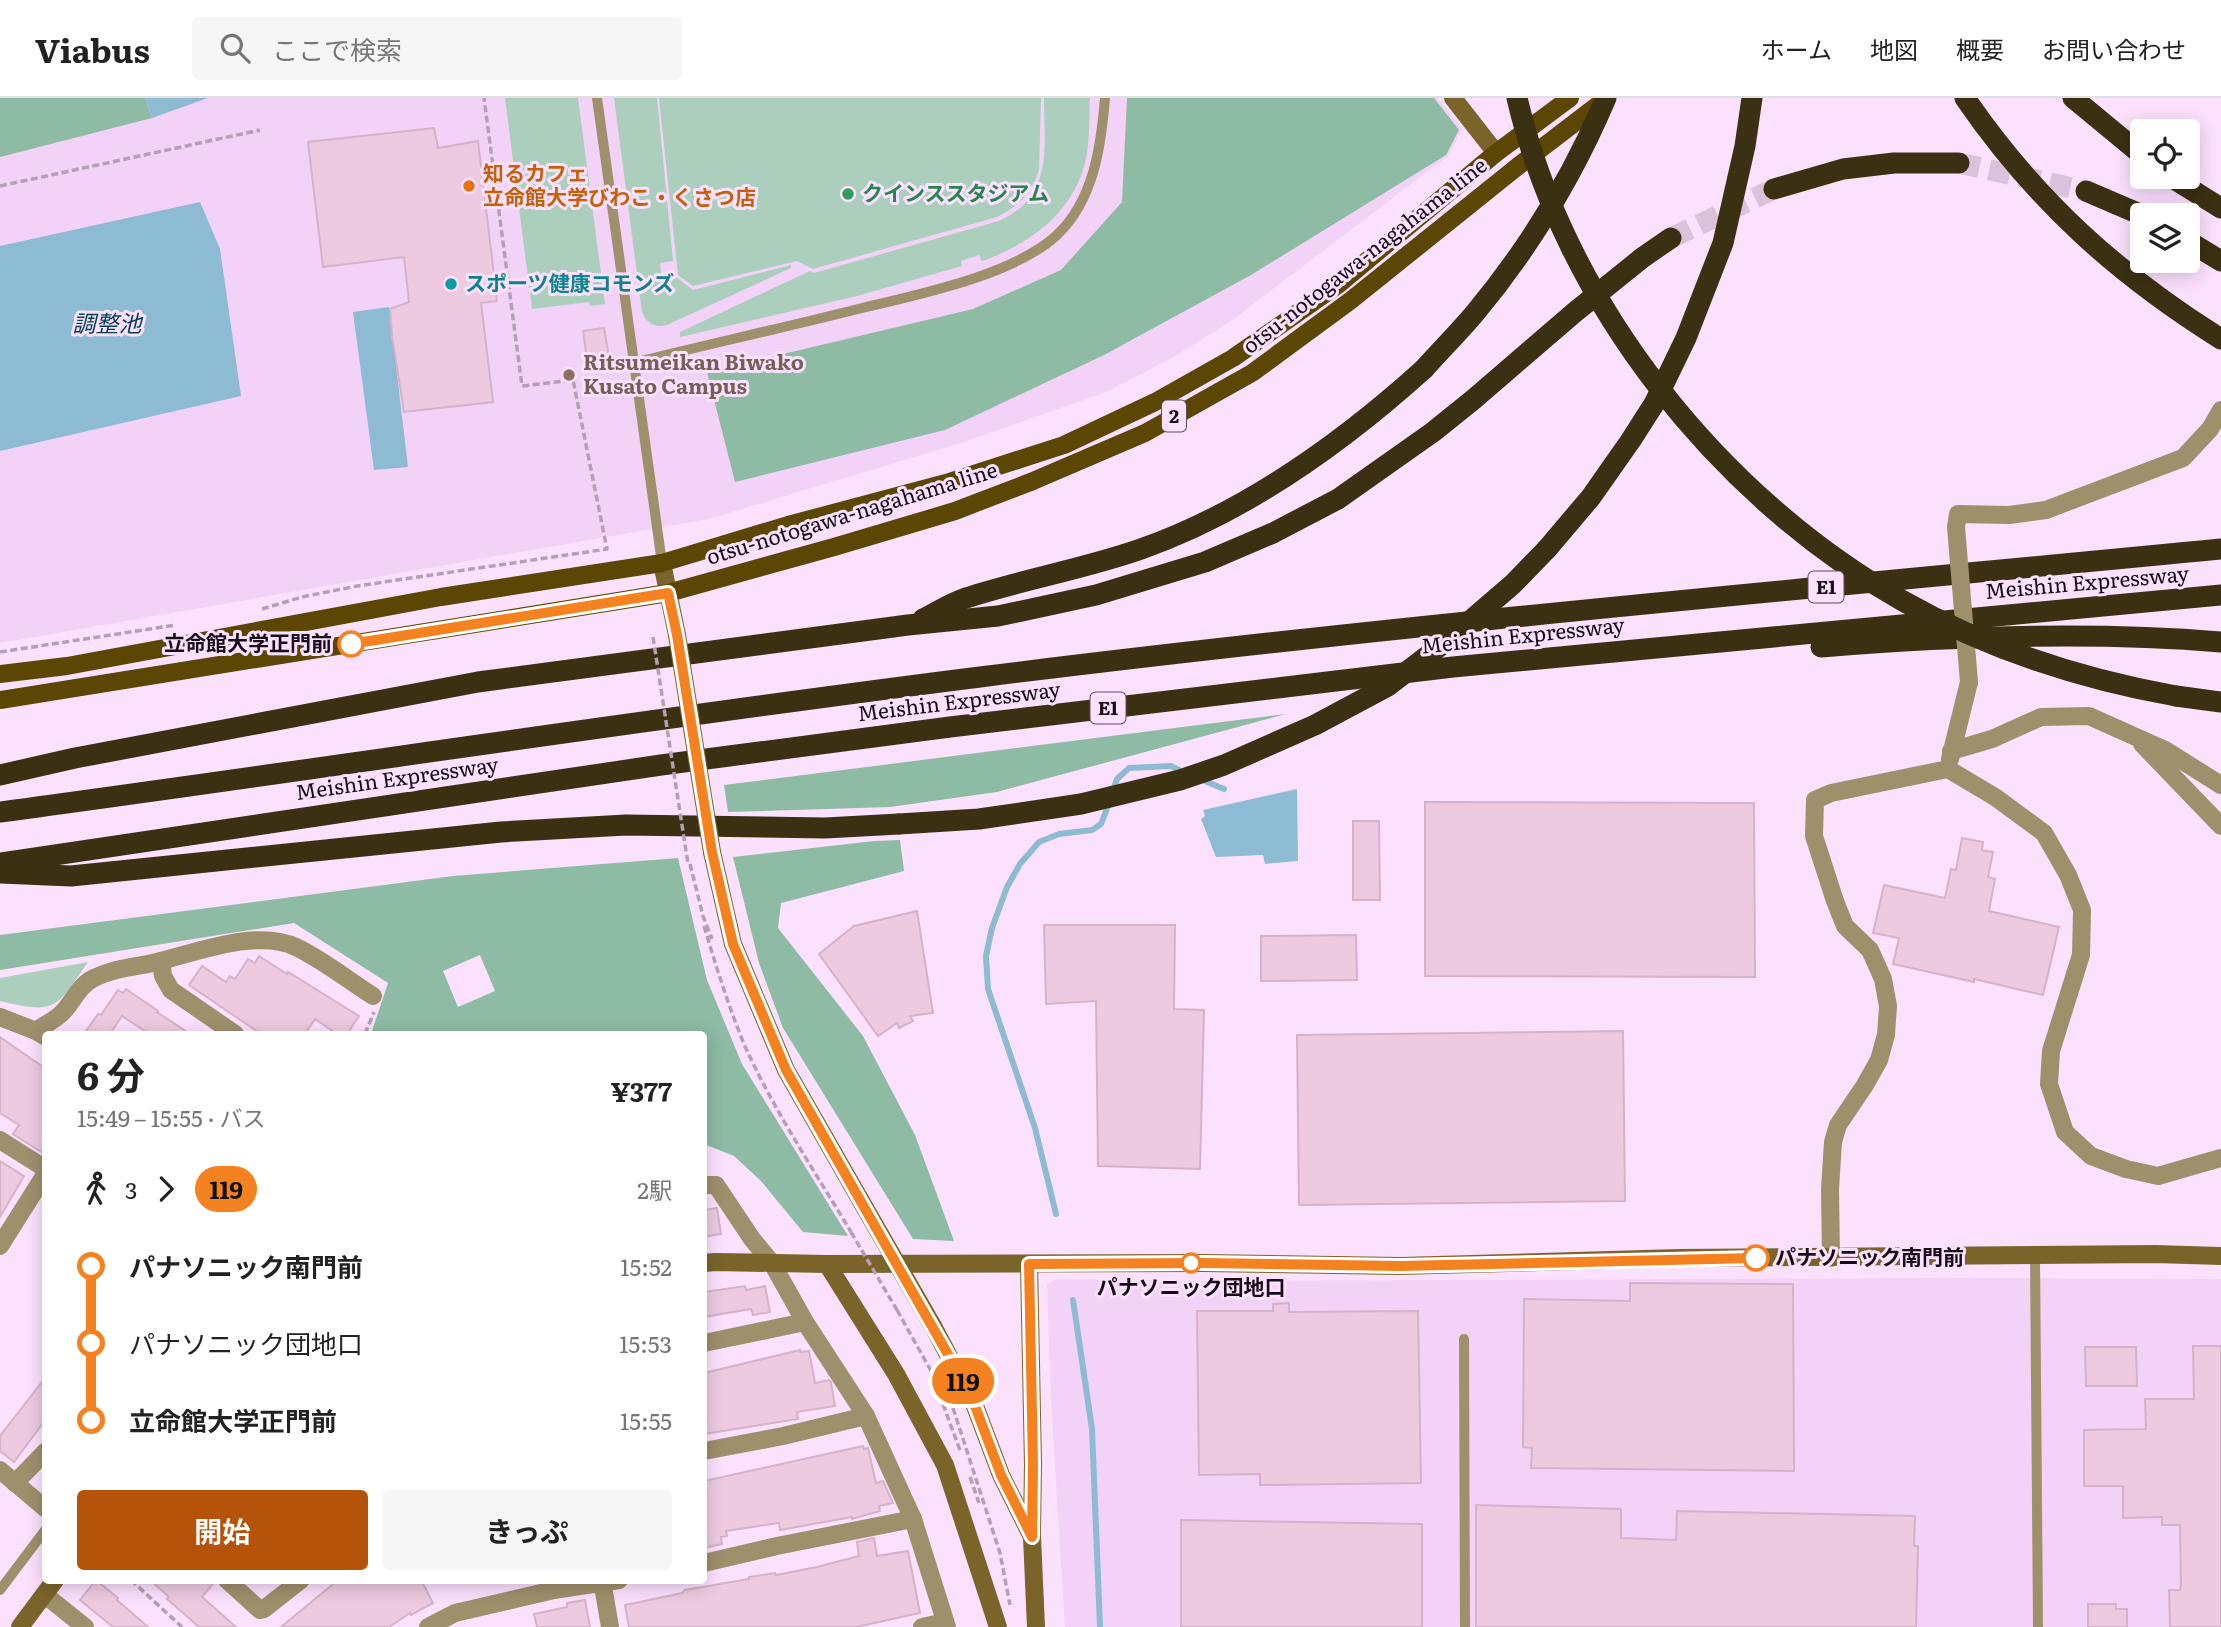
<!DOCTYPE html>
<html lang="ja">
<meta charset="utf-8">
<style>
:root{--surface:#fff;--page:#f6f6f6;--text:#222;--muted:#767676;--line:#e0e0e0;--accent:#b45309}
body{margin:0;font-family:Literata,"Noto Sans JP",serif;background:var(--page);color:var(--text);height:100vh;display:flex;flex-direction:column;font-size:26px;white-space:nowrap}
*{box-sizing:border-box;margin:0}
p{font-size:23px;color:var(--muted)}
.icon{flex:none;width:38px;height:38px;fill:none;stroke:currentColor;stroke-width:2;stroke-linecap:round;stroke-linejoin:round}
.map{position:relative;flex:1;overflow:hidden}
.sheet{position:absolute;left:42px;top:933px;width:665px;height:553px;display:flex;flex-direction:column;background:var(--surface);border-radius:7px;box-shadow:0 4px 18px #0003}
.sheet>*{flex:none}
.badge{padding:0 14px;border-radius:23px;font-size:24px;line-height:46px}
.fabs{position:absolute;left:2130px;top:21px;display:grid;gap:14px}
.fabs a{display:grid;place-items:center;width:70px;height:70px;border-radius:7px;background:var(--surface);box-shadow:0 4px 18px #0003;font-size:35px}
.map>.badge{position:absolute;translate:-50% -50%;box-shadow:0 0 0 4px #fff}
.legs{display:flex;align-items:center;gap:10px;height:77px;padding:0 35px;font-size:23px}
.legs p{margin-inline-start:auto}
.headline{display:flex;align-items:center;justify-content:space-between;height:119px;padding:0 35px}
h1{font-size:38px;font-weight:700;line-height:52px}
.action{display:flex;gap:14px;margin-top:auto;padding:14px 35px}
.action a{flex:1;height:80px;border-radius:7px;background:var(--accent);color:#fff;font-size:28px;font-weight:700;line-height:80px;text-align:center}
.action a+a{background:var(--page);color:var(--text)}
ul{padding:0 35px;list-style:none}
li{display:flex;align-items:center;gap:24px;height:77px;font-size:26px}
li i{display:grid;place-items:center;width:10px;height:100%;margin:0 9px;background:currentColor}
li i::after{content:'';width:18px;height:18px;margin:-9px;border:5px solid;border-radius:50%;background:var(--surface)}
li p{margin-inline-start:auto}
li:first-child i{background:linear-gradient(#0000 50%,currentColor 0)}
li:last-child i{background:linear-gradient(currentColor 50%,#0000 0)}
header{display:flex;align-items:center;gap:42px;box-sizing:border-box;height:98px;padding:0 35px;background:var(--surface);border-bottom:2px solid var(--line)}
header strong{font-size:33px}
nav{display:flex;gap:38px;margin-inline-start:auto;font-size:24px}
.search{width:490px;height:63px;background:var(--page);display:flex;align-items:center;gap:18px;box-sizing:border-box;padding:0 24px;border-radius:7px;color:var(--muted);font-size:26px}
.map>svg:first-child{display:block}
</style>
<header>
<strong>Viabus</strong>
<div class="search"><svg class="icon" aria-label="search" viewBox="0 0 24 24"><circle cx="10" cy="10" r="6"/><path d="M15 15l6 6"/></svg>ここで検索</div>
<nav><a>ホーム</a><a>地図</a><a>概要</a><a>お問い合わせ</a></nav>
</header>
<div class="map">
<svg width="2221" height="1529" viewBox="0 0 2221 1529">
<rect width="100%" height="100%" fill="#fce1ff"/>
<g fill="#f2d2f6">
<path d="M0,0H1438L1462,31L1448,58L1231,223L1172,260L1106,294L964,344L709,421L0,545Z"/>
<path d="M1944,1180L2221,1181V1529H1065L1051,1302L1047,1187L1056,1181L1192,1183Z"/>
</g>
<g fill="#abcfbc">
<path d="M505,0H578L605,206L590,208L589,204L532,211Z"/>
<path d="M614,0H657L673,163L660,165L661,176L675,175L676,179L693,192L791,167V170L667,227C655,230 647,226 642,214Z"/>
<path d="M659,0H1041L1039,72C1032,95 1018,109 997,119L813,171L797,163L693,188L678,177Z"/>
<path d="M1044,0H1090C1089,21 1090,45 1085,65C1072,116 1028,147 982,163L979,157L961,163L962,168L857,198L680,239V234L810,173L814,175L999,123C1054,98 1044,50 1044,0Z"/>
<path d="M88,864C56,910 57,917 0,903V880Z"/>
</g>
<g fill="#8dbba3" fill-rule="evenodd">
<path d="M0,0H145L152,20L0,59Z"/>
<path d="M1127,0H1434L1459,32L1446,57L1251,177L1104,257L945,332L735,384L707,274L973,211L1061,172L1122,104Z"/>
<path d="M1286,616L997,694L890,709L728,714L724,687Z"/>
<path d="M900,742L904,773L781,805L778,830L863,938L915,1037L954,1143L913,1141L783,930L759,865L733,759L874,743Z"/>
<path d="M678,760L707,882L742,966L848,1138L803,1134L761,1083L734,1058L704,1046V936H371L388,885L294,825L0,872V837L453,778ZM480,857L495,893L458,909L443,873Z"/>
</g>
<g fill="#8ebbd4">
<path d="M145,0H208L152,20Z"/>
<path d="M200,104L220,151L241,298L0,353V148Z"/>
<path d="M389,209L408,369L374,372L353,214Z"/>
<path d="M1297,691L1298,763L1265,766L1263,757L1216,759L1201,721L1205,718L1203,712Z"/>
</g>
<g fill="none" stroke-linecap="round" stroke-linejoin="round">
<g stroke="#8ebbd4" stroke-width="6">
<path d="M1200,681L1224,691"/>
<path d="M1113,693L1117,681L1129,670L1171,668L1183,674"/>
<path d="M1056,1116L1035,1030L988,891L986,858L992,830L1007,789L1020,766L1039,744L1059,736L1092,732L1101,726L1110,703"/>
<path d="M1073,1202L1092,1331L1100,1529"/>
</g>
</g>
<g fill="#eecae1" stroke="#d5b2c8" stroke-width="2">
<path d="M434,30L438,50L478,43L497,203L481,205L493,304L404,314L392,238L390,211L409,204L404,159L323,169L308,44Z"/>
<path d="M604,230L609,259L587,262L583,233Z"/>
<path d="M1425,704L1754,705L1755,879L1425,878Z"/>
<path d="M1353,723H1379L1380,802H1353Z"/>
<path d="M1962,740L1983,744L1982,752L1993,754L1988,779L1995,781L1989,813L2059,829L2043,897L1974,881V884L1893,866L1899,840L1873,835L1884,787L1945,800L1951,771L1956,772Z"/>
<path d="M917,813L933,915L910,918L913,923L899,930L897,925L878,938L819,856L854,828Z"/>
<path d="M1044,827H1175L1174,911L1204,912L1200,1071L1098,1068L1096,903L1046,906Z"/>
<path d="M1356,837L1357,882L1261,883V838Z"/>
<path d="M259,858L287,876L288,874L359,918L347,936H337L315,921L305,936H261L189,887L202,868L226,884L230,878L235,881L248,861L255,865Z"/>
<path d="M126,891L158,913L157,914L190,936H149L122,918L110,936H84L98,916L101,917L118,892L123,895Z"/>
<path d="M1623,933L1625,1103L1299,1107L1297,937Z"/>
<path d="M0,939L46,971V1057L13,1036L19,1027L0,1015Z"/>
<path d="M0,1063L24,1078L0,1119Z"/>
<path d="M717,1110L721,1136L704,1139V1112Z"/>
<path d="M1630,1185L1793,1186L1794,1373L1531,1370L1532,1350L1523,1349L1524,1201L1630,1203Z"/>
<path d="M745,1188L746,1192L765,1188L770,1214L753,1217L751,1211L704,1219V1194Z"/>
<path d="M1289,1205V1214L1418,1213L1421,1385L1260,1387V1376L1199,1377L1197,1213H1273V1206Z"/>
<path d="M2193,1248H2221V1529H2170L2169,1492H2180L2181,1487L2180,1427H2162V1419L2123,1420V1388H2084V1332L2146,1331L2145,1301H2194Z"/>
<path d="M2085,1249H2136L2137,1288H2086Z"/>
<path d="M800,1252V1254L809,1253L815,1285L829,1282L831,1284L835,1308L797,1314L798,1321L704,1336V1275Z"/>
<path d="M46,1279V1321L14,1364L0,1353V1338Z"/>
<path d="M863,1348L864,1351L868,1350L876,1385L883,1383L892,1403L893,1405L879,1408L880,1413L852,1421V1419L780,1432L779,1425L726,1433L727,1438L721,1439L722,1446L704,1450V1383Z"/>
<path d="M1476,1407L1621,1411V1440L1676,1442L1677,1413L1915,1418L1914,1448H1918L1916,1529H1476Z"/>
<path d="M1181,1422L1422,1426V1529H1181Z"/>
<path d="M874,1440L877,1458L908,1453L920,1515L856,1529H629L625,1507L682,1495L685,1492L749,1481V1479L775,1475L776,1477L817,1469L859,1458L857,1444Z"/>
<path d="M96,1482L118,1500L117,1502L148,1529H113L80,1502Z"/>
<path d="M150,1482H216L202,1499L236,1529H199L167,1501L169,1499Z"/>
<path d="M338,1482H421L433,1505L411,1517L410,1515L389,1529H281Z"/>
<path d="M585,1502L590,1529H537L534,1516L567,1509V1505Z"/>
<path d="M2088,1506H2116V1511H2127V1529H2088Z"/>
</g>
<g fill="none" stroke-linecap="round" stroke-linejoin="round">
<g stroke="#dac1dc" stroke-width="21" stroke-dasharray="21 10" stroke-linecap="butt">
<path d="M1959,65L2086,93"/>
<path d="M1671,140L1774,91"/>
</g>
<g stroke="#b59fb7" stroke-width="3.5" stroke-dasharray="7 3.5" stroke-linecap="butt">
<path d="M0,88L260,32"/>
<path d="M262,511L302,499L357,488L607,451L573,282L522,288L484,0"/>
<path d="M0,554L176,527"/>
<path d="M690,766L703,818L712,841"/>
<path d="M704,828C716,868 728,907 744,946C773,1011 814,1072 851,1134"/>
<path d="M365,936L374,914"/>
<path d="M897,1212L930,1271L961,1355"/>
<path d="M953,1310L1000,1455L1010,1507"/>
<path d="M970,1379L979,1405"/>
<path d="M131,1482L182,1529"/>
</g>
<g stroke="#9f906c" stroke-width="10">
<path d="M597,0L662,465"/>
<path d="M633,265C705,247 778,231 850,213C910,198 1012,179 1057,137C1094,102 1101,48 1105,0"/>
<path d="M2035,1157L2038,1529"/>
<path d="M1464,1241L1465,1529"/>
<path d="M0,1492L46,1431"/>
</g>
<g stroke="#9f906c" stroke-width="18">
<path d="M1956,429L1958,416L2009,417L2046,412L2183,360L2210,331L2221,312"/>
<path d="M2142,646L2221,728"/>
<path d="M1951,653L1992,641L2041,619L2089,618L2165,652L2221,687"/>
<path d="M1950,661L1969,584"/>
<path d="M161,863L163,878L171,892L235,936"/>
<path d="M0,919L36,933L46,939"/>
<path d="M36,933C44,927 55,922 62,915C73,904 79,887 94,880C116,869 139,869 161,863C200,853 258,831 296,849C323,862 348,882 373,898"/>
<path d="M0,1042L46,1071"/>
<path d="M704,1087H716L752,1141L772,1165L805,1224L866,1318L913,1421L947,1529"/>
<path d="M0,1148L46,1075"/>
<path d="M1831,1160L1830,1091L1833,1044L1838,1027L1865,987L1879,962L1886,937L1888,908L1883,881L1870,852L1845,828L1835,803L1814,738L1815,702L1831,695L1948,671L1995,699L2044,735L2068,777L2082,812L2081,857L2051,953L2049,986L2065,1034L2091,1058L2126,1071L2158,1078L2221,1060"/>
<path d="M704,1245L805,1224"/>
<path d="M704,1353L783,1338L866,1318"/>
<path d="M0,1372L46,1411"/>
<path d="M15,1385L46,1353"/>
<path d="M704,1465L777,1448L913,1421"/>
<path d="M227,1482L260,1512L264,1511L301,1482"/>
<path d="M602,1482L610,1529"/>
<path d="M45,1497L85,1529"/>
<path d="M428,1529L455,1515L554,1492L619,1482"/>
<path d="M922,1529L945,1524"/>
</g>
<g stroke="#7a642a" stroke-width="18">
<path d="M1453,0L1496,55"/>
<path d="M662,465L677,537"/>
<path d="M712,754L733,846L786,972L861,1103"/>
<path d="M704,1165L715,1164L827,1166L1203,1165L1400,1168L1679,1160L2155,1156L2221,1158"/>
<path d="M827,1166L896,1276L945,1367L998,1529"/>
<path d="M1029,1166L1033,1366L1032,1435"/>
<path d="M933,1228L975,1308L1001,1377L1032,1439L1036,1529"/>
<path d="M20,1529L55,1482"/>
</g>
<g stroke="#5b4603" stroke-width="18">
<path d="M0,576L67,568L441,499L662,465L788,427L946,385L1064,347L1155,304L1233,260L1339,186L1496,55L1570,0"/>
<path d="M0,602L668,495L834,449L955,413L1033,383L1145,335L1252,275L1350,203L1517,69L1607,0"/>
</g>
<g stroke="#3b3012" stroke-width="21">
<path d="M1965,0C2035,102 2117,176 2221,241"/>
<path d="M2073,0L2142,57"/>
<path d="M2171,79L2221,110"/>
<path d="M1774,91L1843,71L1894,65H1959"/>
<path d="M2086,93L2142,117"/>
<path d="M2188,143L2221,163"/>
<path d="M1547,451L1591,399L1631,342L1654,306L1686,240L1723,145L1745,48L1752,0"/>
<path d="M923,521C937,514 951,505 966,500C1024,481 1084,471 1141,451C1246,414 1342,345 1424,271"/>
<path d="M1821,549C1954,538 2088,533 2221,544"/>
<path d="M2176,598L2221,604"/>
<path d="M0,677L75,660L478,584L908,527L998,518L1096,497L1205,464L1273,435L1338,401L1433,334L1474,301L1575,214L1642,160L1671,140"/>
<path d="M0,714C327,670 653,620 980,579C1393,527 1807,491 2221,451"/>
<path d="M0,765L661,667L950,629L1453,569L2221,497"/>
<path d="M0,775L71,778L501,734L626,727L825,730L899,726"/>
</g>
<g stroke="#b59fb7" stroke-width="3.5" stroke-dasharray="7 3.5" stroke-linecap="butt">
<path d="M653,539L688,766"/>
<path d="M851,1134L897,1212"/>
</g>
<path stroke="#9f906c" stroke-width="18" d="M1956,429L1969,584"/>
<g stroke="#7a642a" stroke-width="18">
<path d="M677,537L712,754"/>
<path d="M861,1103L933,1228"/>
</g>
<g stroke="#3b3012" stroke-width="21">
<path d="M1517,0C1565,206 1720,400 1903,503C1988,551 2080,581 2176,598"/>
<path d="M1424,271C1441,252 1459,234 1475,215C1529,150 1573,78 1606,0"/>
<path d="M899,726L979,721L1081,706L1180,682L1224,667L1315,627L1388,588L1448,542L1513,486L1547,451"/>
</g>
</g>
<g fill="none" stroke-linecap="round" stroke-linejoin="round">
<g stroke="#fff" stroke-width="16">
<path id="line-1" d="M351,546L668,495L677,537L712,754L733,846L786,972L962,1281L975,1308L1001,1377L1032,1439L1033,1366L1029,1166L1203,1165L1400,1168L1756,1160"/>
</g>
<use href="#line-1" stroke="#f58220" stroke-width="10"/>
</g>
<circle fill="#e8710a" stroke="#fce1ff" stroke-width="2.5" cx="469" cy="88" r="7"/>
<circle fill="#2e9e5b" stroke="#fce1ff" stroke-width="2.5" cx="848" cy="96" r="7"/>
<circle fill="#0f9aa8" stroke="#fce1ff" stroke-width="2.5" cx="451" cy="186" r="7"/>
<circle fill="#8d6e63" stroke="#fce1ff" stroke-width="2.5" cx="569" cy="277" r="7"/>
<g fill="#fff" stroke="#f58220" stroke-width="3.5">
<circle cx="351" cy="546" r="12"/>
<circle cx="1756" cy="1160" r="12"/>
<circle cx="1191" cy="1165" r="9"/>
</g>
<g text-anchor="middle" stroke-width="6" stroke-linejoin="round" paint-order="stroke">
<g fill="#fce1ff" stroke="#5b4d5d" stroke-width="2">
<rect x="1162" y="302.5" width="24" height="31" rx="5"/>
<rect x="1808.5" y="473.5" width="35" height="31" rx="5"/>
<rect x="1090.5" y="594.5" width="35" height="31" rx="5"/>
</g>
<g font-size="19" font-weight="bold" fill="#160d17">
<text x="1174" y="325">2</text>
<text x="1826" y="496">E1</text>
<text x="1108" y="617">E1</text>
</g>
<g font-size="21" font-weight="bold" fill="#c56008" stroke="#fce1ff" text-anchor="start">
<text x="483" y="83">知るカフェ<tspan x="483" dy="24">立命館大学びわこ・くさつ店</tspan></text>
</g>
<g font-size="21" font-weight="bold" fill="#27864d" stroke="#fce1ff" text-anchor="start">
<text x="862" y="103">クインススタジアム</text>
</g>
<g font-size="21" fill="#160d17" stroke="#fce1ff">
<text transform="translate(1365 158) rotate(-38)" y="7">otsu-notogawa-nagahama line</text>
<text transform="translate(852 416) rotate(-17)" y="7">otsu-notogawa-nagahama line</text>
<text transform="translate(2087 485) rotate(-5)" y="7">Meishin Expressway</text>
<text transform="translate(1523 538) rotate(-6)" y="7">Meishin Expressway</text>
<text transform="translate(959 604) rotate(-7)" y="7">Meishin Expressway</text>
<text transform="translate(397 681) rotate(-8)" y="7">Meishin Expressway</text>
</g>
<g font-size="21" font-weight="bold" fill="#0d838f" stroke="#fce1ff" text-anchor="start">
<text x="465" y="193">スポーツ健康コモンズ</text>
</g>
<g font-size="21" font-weight="bold" fill="#785e54" stroke="#fce1ff" text-anchor="start">
<text x="583" y="272">Ritsumeikan Biwako<tspan x="583" dy="24">Kusato Campus</tspan></text>
</g>
<g font-size="21" font-weight="bold" fill="#160d17" stroke="#fce1ff" text-anchor="end">
<text x="332" y="553">立命館大学正門前</text>
<text x="1775" y="1167" text-anchor="start">パナソニック南門前</text>
<text x="1191" y="1197" text-anchor="middle">パナソニック団地口</text>
</g>
<g font-size="23" font-style="italic" fill="#003e58" stroke="#fce1ff">
<text x="107" y="234">調整池</text>
</g>
</g>
</svg>
<div class="fabs">
<a><svg class="icon" aria-label="locate" viewBox="0 0 24 24"><circle cx="12" cy="12" r="6"/><path d="M12 2v4M12 18v4M2 12h4M18 12h4"/></svg></a>
<a><svg class="icon" aria-label="layers" viewBox="0 0 24 24"><path d="M12 4l9 5-9 5-9-5zM3 14l9 5 9-5"/></svg></a>
</div>
<b class="badge" style="left:963px;top:1283px;background:#f58220;color:#111">119</b>
<section class="sheet">
<div class="headline"><div><h1>6 分</h1><p>15:49 – 15:55 · バス</p></div><b>¥377</b></div>
<div class="legs"><svg class="icon" aria-label="walk" viewBox="0 0 24 24"><circle cx="13" cy="4" r="2"/><path d="M13 8l-2 6 4 7M11 14l-3 7M7 12l3-4h3l4 4"/></svg>3<svg class="icon" aria-label="forward" viewBox="0 0 24 24"><path d="M9 5l7 7-7 7"/></svg><b class="badge" style="background:#f58220;color:#111">119</b><p>2駅</p></div>
<ul>
<li><i style="color:#f58220"></i><b>パナソニック南門前</b><p>15:52</p></li>
<li><i style="color:#f58220"></i><span>パナソニック団地口</span><p>15:53</p></li>
<li><i style="color:#f58220"></i><b>立命館大学正門前</b><p>15:55</p></li>
</ul>
<div class="action"><a>開始</a><a>きっぷ</a></div>
</section>
</div>
